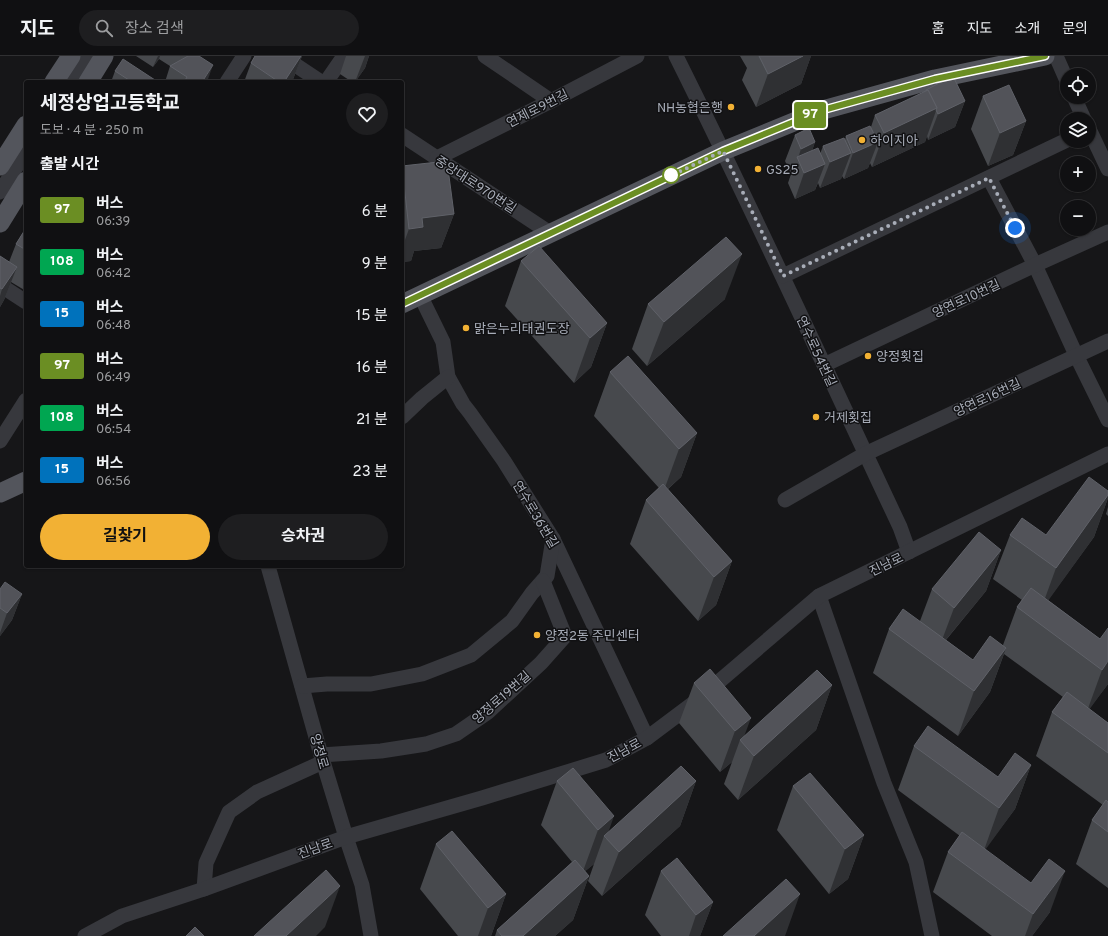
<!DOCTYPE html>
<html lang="ko">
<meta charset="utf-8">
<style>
:root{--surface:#101012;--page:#1e1e20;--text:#f1f3f6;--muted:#9c9d9f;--line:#303032;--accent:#f2b134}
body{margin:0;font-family:Overpass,"Noto Sans KR",sans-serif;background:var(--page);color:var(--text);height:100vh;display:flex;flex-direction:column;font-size:15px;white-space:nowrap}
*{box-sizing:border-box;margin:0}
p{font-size:13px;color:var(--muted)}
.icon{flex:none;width:22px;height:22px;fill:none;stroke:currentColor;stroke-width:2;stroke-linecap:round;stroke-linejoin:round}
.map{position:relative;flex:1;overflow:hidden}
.side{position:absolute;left:24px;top:24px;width:380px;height:488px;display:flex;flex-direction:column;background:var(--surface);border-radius:4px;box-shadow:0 1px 3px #0004,0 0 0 1px var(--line)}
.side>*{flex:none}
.badge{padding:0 8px;border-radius:3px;font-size:14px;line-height:26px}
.buttons{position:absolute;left:1060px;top:12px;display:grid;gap:8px}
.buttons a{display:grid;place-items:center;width:36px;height:36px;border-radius:50%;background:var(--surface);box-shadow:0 1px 3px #0004,0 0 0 1px var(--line);font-size:20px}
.you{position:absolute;width:20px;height:20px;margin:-10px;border:3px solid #fff;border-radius:50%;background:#1a73e8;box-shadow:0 0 0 6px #1a73e833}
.map>.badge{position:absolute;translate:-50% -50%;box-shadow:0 0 0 2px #fff}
h2{padding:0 16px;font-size:15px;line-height:36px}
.round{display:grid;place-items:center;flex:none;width:42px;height:42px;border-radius:21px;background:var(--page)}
.headline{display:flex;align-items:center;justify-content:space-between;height:68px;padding:0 16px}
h1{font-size:19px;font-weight:700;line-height:30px}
.button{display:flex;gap:8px;margin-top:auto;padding:8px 16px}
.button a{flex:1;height:46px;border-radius:24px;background:var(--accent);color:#111;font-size:16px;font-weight:700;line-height:46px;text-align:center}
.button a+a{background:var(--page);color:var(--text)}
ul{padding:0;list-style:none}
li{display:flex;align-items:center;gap:12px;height:52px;padding:0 16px}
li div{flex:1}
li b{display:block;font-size:15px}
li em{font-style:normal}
li .badge{min-width:44px;font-weight:700;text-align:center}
header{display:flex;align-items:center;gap:24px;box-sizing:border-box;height:56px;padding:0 20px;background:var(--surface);border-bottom:1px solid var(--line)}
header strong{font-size:19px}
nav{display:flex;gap:22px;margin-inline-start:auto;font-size:14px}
.search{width:280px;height:36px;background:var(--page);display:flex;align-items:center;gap:10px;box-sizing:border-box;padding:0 14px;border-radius:22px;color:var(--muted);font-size:15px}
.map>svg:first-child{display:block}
</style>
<header>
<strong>지도</strong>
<div class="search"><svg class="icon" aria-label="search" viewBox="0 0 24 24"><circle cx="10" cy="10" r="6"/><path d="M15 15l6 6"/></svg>장소 검색</div>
<nav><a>홈</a><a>지도</a><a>소개</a><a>문의</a></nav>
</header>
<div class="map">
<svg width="1108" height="880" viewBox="0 0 1108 880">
<rect width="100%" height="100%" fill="#161618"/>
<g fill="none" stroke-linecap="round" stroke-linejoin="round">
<g stroke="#37383d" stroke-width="15">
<path d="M282,0L321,26"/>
<path d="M485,0L551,45"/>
<path d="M676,0C754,156 826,314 900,471L909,496"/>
<path d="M1056,0L1067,25"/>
<path d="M71,26L88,0"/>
<path d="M227,26L244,0"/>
<path d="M326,26L344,0"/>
<path d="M1074,41L1084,63"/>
<path d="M1089,73L1108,113"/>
<path d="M402,79L550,177"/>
<path d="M437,102L551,45L637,0"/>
<path d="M989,122L1035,209L1076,299L1108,364"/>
<path d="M0,136L26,96"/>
<path d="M783,220L1067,84"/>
<path d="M0,229L26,246"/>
<path d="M420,239L443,286L448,321L463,348L470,357L504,405L553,483L632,650L647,682"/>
<path d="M824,309L1035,209L1108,176"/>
<path d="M402,361L422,342L448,321"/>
<path d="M0,385L26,344"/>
<path d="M785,444L865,398L1108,285"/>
<path d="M268,510L321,699L346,781L362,829L371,880"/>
<path d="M819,540L884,727L916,806L932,880"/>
<path d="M302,630L327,628H371L422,618L471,599L512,565L532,537L547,520L553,483"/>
<path d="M321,699L381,695L426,688L456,678L488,656L541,607L565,580L543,525"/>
<path d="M204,833L206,807L229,756L257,736L323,706"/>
<path d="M85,880L122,860L204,833L346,781L482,742L606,704L647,682L695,646L819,540L1108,398"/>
</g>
<g stroke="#53555c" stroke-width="19">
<path d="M54,26L71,0"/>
<path d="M88,26L104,0"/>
<path d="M0,110L26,69"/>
<path d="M0,167L26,125"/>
<path d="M402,248L723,95L823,54L935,23L1045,0"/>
<path d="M0,437L26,425"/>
</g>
</g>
<g fill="#47494d">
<path d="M136,0H188L207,26H165L170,10L159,3L153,11Z"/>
<path d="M255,0H302L292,26H244L251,7Z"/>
<path d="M346,0H369L365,12L355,26H352L340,18Z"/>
<path d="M740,0H811L801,28L756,51L742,24L747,12Z"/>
<path d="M115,15L155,24L154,26H111Z"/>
<path d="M926,34L965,45L955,71L928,84L927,80L925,86L872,111L870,107L868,112L844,123L842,120L841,123L820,132L818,127L815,134L795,143L788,127L791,118L785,105L795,79L815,86L812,95L820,98L823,90L845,84L846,80L871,71L875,59L925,36Z"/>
<path d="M983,40L1026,65L1013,99L988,110L971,73Z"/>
<path d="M402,110L454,158L441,192L414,195L411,205L402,206Z"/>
<path d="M26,172V235L11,226L4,244L0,251V200L9,206L16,188Z"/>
<path d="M521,205L607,267L591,311L574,327L505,250Z"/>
<path d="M725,243L647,310L632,293L648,248Z"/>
<path d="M610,316L697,377L681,421L668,433L732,505L716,549L698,565L630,488L646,444L659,432L594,360Z"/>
<path d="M1108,435V442L1094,481L1048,544L1100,583L1108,628L1089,653L1108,667V832L1076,808L1092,764L1103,749L1036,700L1052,656L1063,641L1004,598L990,636L958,680L873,617L889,573L920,565L932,533L1001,494L986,535L946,584L973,604L1003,589L1017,551L1022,544L993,523L1010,479H1046Z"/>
<path d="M1108,451V460L1106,458Z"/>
<path d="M0,533L22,538L12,564L0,580Z"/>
<path d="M694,627L744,680L832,629L816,674L738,744L724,728L732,706L720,716L679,667Z"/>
<path d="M914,690L998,721L1031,709L1015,753L985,793L1050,856L1032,880H992L933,836L948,796L960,780L898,734Z"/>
<path d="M557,725L608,777L696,725L680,770L602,840L588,825L594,808L585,815L589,820L573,864L555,880H495L497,874L572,806L541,769Z"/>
<path d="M793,730L864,779L848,823L829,838L777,774Z"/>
<path d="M436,788L506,838L491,880H458L420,833Z"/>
<path d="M661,815L713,846L700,880H661L645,859Z"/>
</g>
<g fill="#2f3033">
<path d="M158,0H160L159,3L153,11Z"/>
<path d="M301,0H302L292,26H284Z"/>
<path d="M365,0H369L365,12L355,26Z"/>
<path d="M803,0H811L801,28L756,51L768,18Z"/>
<path d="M213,9L207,26H202Z"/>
<path d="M965,45L955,71L928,84L938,58Z"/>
<path d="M937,52L925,86L872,111L884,77Z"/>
<path d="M1026,65L1013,99L988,110L1000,77Z"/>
<path d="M815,86L806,112L798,102L801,93Z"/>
<path d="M878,86L868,112L844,123L853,97Z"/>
<path d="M851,97L841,123L820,132L830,106Z"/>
<path d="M825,108L815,134L795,143L804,117Z"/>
<path d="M454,158L441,192L414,195L411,205L402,206V192L409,173L422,162Z"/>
<path d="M742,198L725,243L647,310L664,266Z"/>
<path d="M17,211L4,244L0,251V240L2,233Z"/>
<path d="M607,267L591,311L574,327L590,282Z"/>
<path d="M697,377L681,421L663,437L679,393Z"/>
<path d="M1108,439V442L1094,481L1040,556L1056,512Z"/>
<path d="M1001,494L986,535L939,592L954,552Z"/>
<path d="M732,505L716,549L698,565L714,521Z"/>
<path d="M22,538L12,564L0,580V577L7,557Z"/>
<path d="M1006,592L990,636L958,680L974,635Z"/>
<path d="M1108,605V628L1086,658L1102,614Z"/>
<path d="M832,629L816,674L738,744L754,700Z"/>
<path d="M751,662L742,686L740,684L732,706L720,716L735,675Z"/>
<path d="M1031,709L1015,753L983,797L999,752Z"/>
<path d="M696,725L680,770L602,840L619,796Z"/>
<path d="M614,760L606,783L604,780L594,808L582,818L598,774Z"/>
<path d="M864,779L848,823L829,838L845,793Z"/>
<path d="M1065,815L1050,856L1032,880H1025L1033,858Z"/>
<path d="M589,820L573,864L555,880H523Z"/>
<path d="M340,830L325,871L316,880H286Z"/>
<path d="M506,838L491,880H478L488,852Z"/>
<path d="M800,838L785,880H754Z"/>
<path d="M713,846L700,880H689L696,859Z"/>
</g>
<g fill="#525359" stroke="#5f6168">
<path d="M188,0H199L213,9L202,26H184L187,21L170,10Z"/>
<path d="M255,0H301L284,26H279L251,7Z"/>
<path d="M759,0H803L768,18Z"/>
<path d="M123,3L155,24L154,26H132L115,15Z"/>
<path d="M953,20L965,45L938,58L936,54L937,52L928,34L926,35V34Z"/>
<path d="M1009,29L1026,65L1000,77L983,40Z"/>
<path d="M928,34L937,52L884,77L875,59Z"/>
<path d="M870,70L878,86L853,97L846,80Z"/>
<path d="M809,72L815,86L801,93L795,79Z"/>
<path d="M844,82L851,97L830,106L823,90Z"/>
<path d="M818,92L825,108L804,117L797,101Z"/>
<path d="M447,105L454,158L422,162L423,171L409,173L402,110Z"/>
<path d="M26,172V194L16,188Z"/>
<path d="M726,181L742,198L664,266L648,248Z"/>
<path d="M539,190L607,267L590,282L521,205Z"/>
<path d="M0,200L17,211L2,233L0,232Z"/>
<path d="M628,300L697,377L679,393L610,316Z"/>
<path d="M1089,421L1108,435V439L1056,512L1010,479L1022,462L1046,479Z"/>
<path d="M663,428L732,505L714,521L646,444Z"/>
<path d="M979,476L1001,494L954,552L932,533Z"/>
<path d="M5,526L22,538L7,557L0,552V533Z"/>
<path d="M1031,532L1100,583L1108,572V605L1102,614L1017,551Z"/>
<path d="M903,553L973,604L990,580L1006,592L974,635L889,573Z"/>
<path d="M710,613L751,662L735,675L694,627Z"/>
<path d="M817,614L832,629L754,700L740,684Z"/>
<path d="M1067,636L1108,667V697L1052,656Z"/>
<path d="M928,670L998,721L1015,697L1031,709L999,752L914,690Z"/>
<path d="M681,710L696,725L619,796L604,780Z"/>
<path d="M573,712L614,760L598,774L557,725Z"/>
<path d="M810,717L864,779L845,793L793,730Z"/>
<path d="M1106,744L1108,746V776L1092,764Z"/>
<path d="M452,775L506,838L488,852L436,788Z"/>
<path d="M962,776L1031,827L1049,803L1065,815L1033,858L948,796Z"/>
<path d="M677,802L713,846L696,859L661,815Z"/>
<path d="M575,804L589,820L523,880H502L497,874Z"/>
<path d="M326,814L340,830L286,880H254Z"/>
<path d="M786,823L800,838L754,880H723Z"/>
<path d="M195,871L204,880H186Z"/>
</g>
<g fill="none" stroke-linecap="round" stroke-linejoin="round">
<g stroke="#fff" stroke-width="9">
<path id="line" d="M402,248L723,95L823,54L935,23L1045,0"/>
</g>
<use href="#line" stroke="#6b8e23" stroke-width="6"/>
<path stroke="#a8adb8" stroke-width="4" stroke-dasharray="0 7.2" d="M671,119L666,122L723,95L783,220L989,122L1015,172"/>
</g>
<g fill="#f2b134" stroke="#111113" stroke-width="1.5">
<circle cx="731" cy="51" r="4"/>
<circle cx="862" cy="84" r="4"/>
<circle cx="758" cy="113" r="4"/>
<circle cx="466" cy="272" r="4"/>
<circle cx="868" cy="300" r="4"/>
<circle cx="816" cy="361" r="4"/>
<circle cx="537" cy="579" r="4"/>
</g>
<circle fill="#fff" stroke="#6b8e23" stroke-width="2" cx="671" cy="119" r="8"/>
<g text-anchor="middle" stroke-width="3" stroke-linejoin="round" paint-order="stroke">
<g font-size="13" fill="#a8adb8" stroke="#111113" text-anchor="start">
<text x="723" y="56" text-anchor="end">NH농협은행</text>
<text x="870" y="89">하이지아</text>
<text x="766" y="118">GS25</text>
<text x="474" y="277">맑은누리태권도장</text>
<text x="876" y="305">양정횟집</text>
<text x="824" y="366">거제횟집</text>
<text x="545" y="584">양정2동 주민센터</text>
</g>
<g font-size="13" fill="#a8adb8" stroke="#111113">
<text transform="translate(537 52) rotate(-27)" y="5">연제로9번길</text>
<text transform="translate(476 128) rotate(33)" y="5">중앙대로970번길</text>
<text transform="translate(966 242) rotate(-25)" y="5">양연로10번길</text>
<text transform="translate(817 295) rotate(65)" y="5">연수로54번길</text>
<text transform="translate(987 341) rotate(-25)" y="5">양연로16번길</text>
<text transform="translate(536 458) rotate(59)" y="5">연수로36번길</text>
<text transform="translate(886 508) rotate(-26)" y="5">진남로</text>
<text transform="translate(501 641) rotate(-41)" y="5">양정로19번길</text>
<text transform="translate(624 694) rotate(-28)" y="5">진남로</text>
<text transform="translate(320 695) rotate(74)" y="5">양정로</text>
<text transform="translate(315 792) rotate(-20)" y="5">진남로</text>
</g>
</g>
</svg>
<div class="buttons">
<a><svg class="icon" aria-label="locate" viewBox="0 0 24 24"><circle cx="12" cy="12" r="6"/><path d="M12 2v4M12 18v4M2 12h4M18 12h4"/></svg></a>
<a><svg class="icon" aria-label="layers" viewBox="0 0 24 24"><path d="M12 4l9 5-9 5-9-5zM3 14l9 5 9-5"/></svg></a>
<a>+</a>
<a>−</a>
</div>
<div class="you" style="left:1015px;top:172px"></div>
<b class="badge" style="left:810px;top:59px;background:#6b8e23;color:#fff">97</b>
<section class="side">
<div class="headline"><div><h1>세정상업고등학교</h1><p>도보 · 4 분 · 250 m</p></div><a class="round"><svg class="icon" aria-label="heart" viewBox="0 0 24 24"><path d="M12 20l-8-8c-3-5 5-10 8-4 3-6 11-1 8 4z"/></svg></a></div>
<h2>출발 시간</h2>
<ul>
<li><span class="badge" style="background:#6b8e23;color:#fff">97</span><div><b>버스</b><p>06:39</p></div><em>6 분</em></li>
<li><span class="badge" style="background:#00a651;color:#fff">108</span><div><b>버스</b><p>06:42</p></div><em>9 분</em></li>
<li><span class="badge" style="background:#0072bc;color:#fff">15</span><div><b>버스</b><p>06:48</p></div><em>15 분</em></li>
<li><span class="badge" style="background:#6b8e23;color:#fff">97</span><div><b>버스</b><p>06:49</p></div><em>16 분</em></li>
<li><span class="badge" style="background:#00a651;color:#fff">108</span><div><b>버스</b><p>06:54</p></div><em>21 분</em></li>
<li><span class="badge" style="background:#0072bc;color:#fff">15</span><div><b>버스</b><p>06:56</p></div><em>23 분</em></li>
</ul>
<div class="button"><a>길찾기</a><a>승차권</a></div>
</section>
</div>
